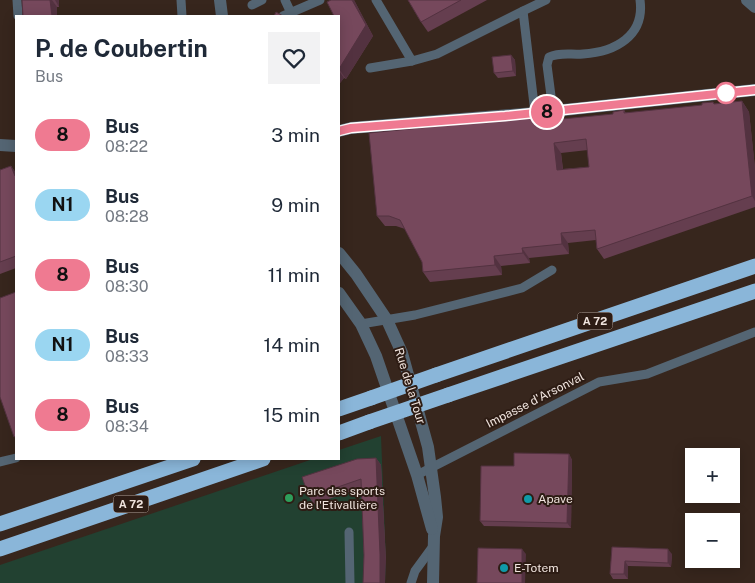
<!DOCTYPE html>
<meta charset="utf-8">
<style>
:root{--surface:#fff;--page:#f2f2f3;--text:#1f2937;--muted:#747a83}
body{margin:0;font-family:"Public Sans",sans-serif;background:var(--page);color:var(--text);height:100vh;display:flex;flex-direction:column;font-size:19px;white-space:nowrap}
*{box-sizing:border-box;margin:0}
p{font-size:16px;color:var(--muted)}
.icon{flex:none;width:28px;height:28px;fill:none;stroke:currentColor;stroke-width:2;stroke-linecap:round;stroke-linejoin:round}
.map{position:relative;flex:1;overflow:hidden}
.details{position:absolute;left:15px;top:15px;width:325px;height:445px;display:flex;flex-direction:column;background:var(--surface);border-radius:0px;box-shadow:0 2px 12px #0003}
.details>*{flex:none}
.badge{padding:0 10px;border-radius:16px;font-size:18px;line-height:32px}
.fabs{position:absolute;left:685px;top:448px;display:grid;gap:10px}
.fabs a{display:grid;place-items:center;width:55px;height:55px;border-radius:0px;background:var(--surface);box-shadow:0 2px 12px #0003;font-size:25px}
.map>.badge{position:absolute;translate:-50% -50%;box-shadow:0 0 0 2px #fff}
.round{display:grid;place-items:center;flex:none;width:52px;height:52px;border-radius:0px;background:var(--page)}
.head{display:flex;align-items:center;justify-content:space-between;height:85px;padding:0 20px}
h1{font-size:24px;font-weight:700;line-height:38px}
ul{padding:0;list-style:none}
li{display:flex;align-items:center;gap:15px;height:70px;padding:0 20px}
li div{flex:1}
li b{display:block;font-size:19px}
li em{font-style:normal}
li .badge{min-width:55px;font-weight:700;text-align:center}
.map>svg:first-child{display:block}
</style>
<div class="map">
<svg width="755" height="583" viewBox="0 0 755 583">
<rect width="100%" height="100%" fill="#37261d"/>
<path fill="#224131" d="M381,436L386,561L385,583H0V565L313,459H339V450Z"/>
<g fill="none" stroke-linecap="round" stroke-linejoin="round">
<g stroke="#546573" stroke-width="9">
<path d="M17,0L18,16"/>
<path d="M181,0L182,16"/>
<path d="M285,0L291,13"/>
<path d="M376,0L412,61L437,54L523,11L535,113"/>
<path d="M252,5L262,0"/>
<path d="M523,11L546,0"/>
<path d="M283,16L320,0"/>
<path d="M370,68L412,61"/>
<path d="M553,111L547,65L549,57C560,52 571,55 583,54C615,52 645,36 640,0"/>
<path d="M361,324L415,315L522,288L552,270"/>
<path d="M0,462L16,458"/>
<path d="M417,475L599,382L647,374L755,332"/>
<path d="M349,532L350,583"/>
<path d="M411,583L415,571L434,545"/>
</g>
<g stroke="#546573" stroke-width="12">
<path d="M747,0L755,7"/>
<path d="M339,131L351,128L535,113L755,90"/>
</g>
<g stroke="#546573" stroke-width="12">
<path d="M220,0L222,16"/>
<path d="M0,145L16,146"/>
<path d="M339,253L356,274L387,320L402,353L428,447L435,497L437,517L434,536L433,583"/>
<path d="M339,293L361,324L376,356L417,475L432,529"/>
</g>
<g stroke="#8ab6d9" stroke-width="15">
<path d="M436,375L755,266"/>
<path d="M448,395L755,291"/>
<path d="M339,409L371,398"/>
<path d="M339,433L369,422"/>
<path d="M0,524L193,459"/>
<path d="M0,549L263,459"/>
</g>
<g stroke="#8ab6d9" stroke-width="15">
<path d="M371,398L436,375"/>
<path d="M369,422L448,395"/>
</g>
</g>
<g fill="#653e4f" fill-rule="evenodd">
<path d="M22,0H59V7H57V16H23Z"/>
<path d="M331,0H354L373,36L346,79L344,78L340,83H339V16Z"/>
<path d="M408,0H487L428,32L421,22Z"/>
<path d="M511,55L515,60L516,76L498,78L494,73Z"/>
<path d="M742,101L749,112L755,168V207L604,259L597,249L596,240L568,243L569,254L529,258L530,263L501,266L502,275L430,282L423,272L422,262L405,229L396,226H385L377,216L551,115L555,120L613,114L624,110L626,113ZM588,150L589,167L563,169L561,153Z"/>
<path d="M11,166L16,173V268L0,274V170Z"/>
<path d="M569,454L572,460L571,528L484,526L480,521L514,466Z"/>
<path d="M376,458L381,465L386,561L364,555L361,488L314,504L309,497Z"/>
<path d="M612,547L672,554L671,567L628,566V579H613L610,574Z"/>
</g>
<g fill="#533240">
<path d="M50,0H52L57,7V16H52Z"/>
<path d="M55,0H59V7Z"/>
<path d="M352,0H354L373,36L346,79L339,69Z"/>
<path d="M511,55L515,60L516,76L513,71Z"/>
<path d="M339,71L344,78L340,83L339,82Z"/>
<path d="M742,101L749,112L755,168V201L752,196Z"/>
<path d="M554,143L561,153L564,180L557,170Z"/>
<path d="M11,166L16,173V178L15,176Z"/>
<path d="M561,233L568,243L569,254L562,244Z"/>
<path d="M522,248L529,258L530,263L523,253Z"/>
<path d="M494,256L501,266L502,275L495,265Z"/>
<path d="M569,454L572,460L571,528L567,523Z"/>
<path d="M376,458L381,465L386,561L385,583H380Z"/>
<path d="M522,549L526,554L525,583H522Z"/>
<path d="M668,549L672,554L671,567L668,563Z"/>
<path d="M625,561L628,566V579L624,574Z"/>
</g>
<g fill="#76485c" stroke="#533240" fill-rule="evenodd">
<path d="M22,0H50L52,16H23Z"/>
<path d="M331,0H352L366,25L339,69V16H334L327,2Z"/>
<path d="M408,0H461L421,22Z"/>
<path d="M276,12L283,16H274Z"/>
<path d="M511,55L513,71L494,73L492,57Z"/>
<path d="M742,101L752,196L597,249L595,230L561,233L562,244L522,248L523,253L494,256L495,265L423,272L422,262L400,220L389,216H377L369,133L551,115L552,120L613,114V112L624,110V113L702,105V103L713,102L714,104ZM586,139L589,167L557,170L554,143Z"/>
<path d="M11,166L15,176H16V256L0,262V170Z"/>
<path d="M16,292V436L14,437L0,397V298Z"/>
<path d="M514,453L569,454L567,523L480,521L481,466H514Z"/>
<path d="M376,458L380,554V583H363L364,555L361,479L309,497L302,477L357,459Z"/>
<path d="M612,547L668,549V563L625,561L624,574H610Z"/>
<path d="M478,548L522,549V583H477Z"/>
</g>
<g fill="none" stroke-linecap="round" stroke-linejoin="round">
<g stroke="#fff" stroke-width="11">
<path id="line" d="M339,131L351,128L505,116L755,90"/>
</g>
<use href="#line" stroke="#ef7a91" stroke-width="8"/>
</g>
<circle fill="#fff" stroke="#ef7a91" stroke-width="2.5" cx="726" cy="93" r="10"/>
<circle fill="#2e9e5b" stroke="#2d1c14" stroke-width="2" cx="289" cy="498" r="5"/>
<g fill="#0f9aa8" stroke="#2d1c14" stroke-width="2">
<circle cx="528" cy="499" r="5"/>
<circle cx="504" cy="568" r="5"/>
</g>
<g text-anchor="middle" stroke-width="4" stroke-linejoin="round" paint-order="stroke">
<g fill="#2d1c14" stroke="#b6a8a1" stroke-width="1">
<rect x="577.5" y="312.5" width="35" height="17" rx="4"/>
<rect x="113.5" y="495.5" width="35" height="17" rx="4"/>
</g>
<g font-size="11" font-weight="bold" fill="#f0e4de">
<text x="595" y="325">A 72</text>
<text x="131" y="508">A 72</text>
</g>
<g font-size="12" fill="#f0e4de" stroke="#2d1c14">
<text transform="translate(410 386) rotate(73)" y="4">Rue de la Tour</text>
<text transform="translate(535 400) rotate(-27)" y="4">Impasse d'Arsonval</text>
</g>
<g font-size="12" fill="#f0e4de" stroke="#2d1c14" text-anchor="start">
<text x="299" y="495">Parc des sports<tspan x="299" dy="14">de l'Etivallière</tspan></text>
<text x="538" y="503">Apave</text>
<text x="514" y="572">E-Totem</text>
</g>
</g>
</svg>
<div class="fabs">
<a>+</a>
<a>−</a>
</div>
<b class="badge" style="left:547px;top:112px;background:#ef7a91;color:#111">8</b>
<section class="details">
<div class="head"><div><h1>P. de Coubertin</h1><p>Bus</p></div><a class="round"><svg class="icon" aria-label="heart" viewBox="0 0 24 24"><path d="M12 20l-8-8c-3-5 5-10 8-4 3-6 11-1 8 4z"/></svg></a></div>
<ul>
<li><span class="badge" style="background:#ef7a91;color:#111">8</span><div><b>Bus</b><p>08:22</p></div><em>3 min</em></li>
<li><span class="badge" style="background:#9ad6f1;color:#111">N1</span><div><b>Bus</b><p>08:28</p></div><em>9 min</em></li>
<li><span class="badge" style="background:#ef7a91;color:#111">8</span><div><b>Bus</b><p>08:30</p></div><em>11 min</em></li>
<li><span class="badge" style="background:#9ad6f1;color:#111">N1</span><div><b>Bus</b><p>08:33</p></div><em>14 min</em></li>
<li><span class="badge" style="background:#ef7a91;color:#111">8</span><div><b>Bus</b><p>08:34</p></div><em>15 min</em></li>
</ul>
</section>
</div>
